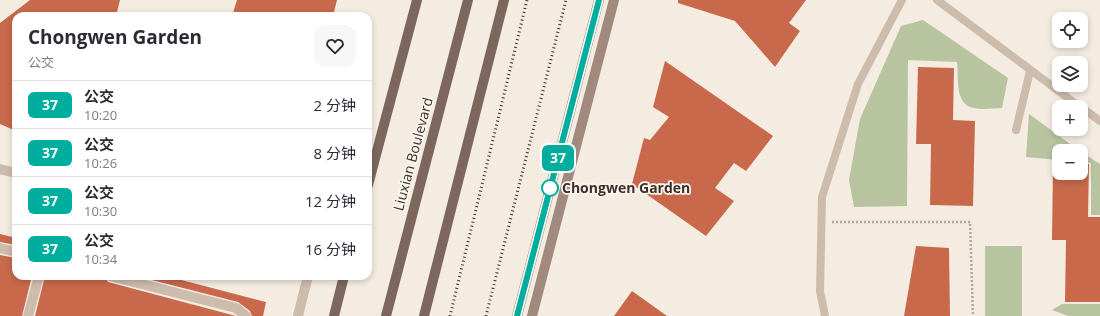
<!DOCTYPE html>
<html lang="zh">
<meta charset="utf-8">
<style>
:root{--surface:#fff;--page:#f7f7f7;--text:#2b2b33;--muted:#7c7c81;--line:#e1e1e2}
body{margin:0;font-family:"Open Sans","Noto Sans SC",sans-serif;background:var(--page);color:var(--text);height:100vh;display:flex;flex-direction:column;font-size:15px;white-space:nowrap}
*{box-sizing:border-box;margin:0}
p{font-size:13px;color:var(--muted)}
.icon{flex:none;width:22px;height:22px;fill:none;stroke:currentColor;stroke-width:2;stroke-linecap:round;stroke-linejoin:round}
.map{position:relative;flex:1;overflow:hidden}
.drawer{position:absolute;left:12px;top:12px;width:360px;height:268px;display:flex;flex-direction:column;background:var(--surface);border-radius:12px;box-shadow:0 2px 6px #0003}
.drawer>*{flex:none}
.badge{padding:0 8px;border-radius:6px;font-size:14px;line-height:26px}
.tools{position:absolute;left:1052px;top:12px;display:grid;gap:8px}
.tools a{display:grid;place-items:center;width:36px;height:36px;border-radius:8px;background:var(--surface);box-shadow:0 2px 6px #0003;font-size:20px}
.map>.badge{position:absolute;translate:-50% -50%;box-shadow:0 0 0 2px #fff}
.round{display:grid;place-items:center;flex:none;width:42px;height:42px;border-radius:12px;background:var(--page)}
.head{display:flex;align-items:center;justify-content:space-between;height:68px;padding:0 16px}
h1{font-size:19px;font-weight:700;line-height:30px}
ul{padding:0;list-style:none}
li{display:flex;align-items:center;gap:12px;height:48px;padding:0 16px;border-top:1px solid var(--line)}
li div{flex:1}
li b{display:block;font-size:15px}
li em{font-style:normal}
li .badge{min-width:44px;font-weight:700;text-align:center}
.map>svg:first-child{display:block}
</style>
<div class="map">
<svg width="1100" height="316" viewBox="0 0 1100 316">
<rect width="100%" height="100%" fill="#f4ebe1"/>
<g fill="#b8c4a0">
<path d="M923,20L1008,78L1002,108C994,108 983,110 974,108C954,105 959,77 957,62L908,60L907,206L854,207L849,180L860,119L901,26Z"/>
<path d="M1029,114L1077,149L1080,151H1059V160L1026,157Z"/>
<path d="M1081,152L1100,164V215H1091V163L1081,161Z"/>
<rect x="985" y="246" width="37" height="70"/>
<path d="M1062,304H1100V316H1068L1052,310Z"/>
</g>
<g fill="#c8694b">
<path d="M30,0H120L116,16H16V131L0,124V23Z"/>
<path d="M237,0H337L333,16H232Z"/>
<path d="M678,0H806L789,23L800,31L775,67L735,21L678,3Z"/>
<path d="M665,61L773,136L746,171L734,163L715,188L734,201L706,236L632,184L644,138L650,140L669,117L653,107Z"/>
<path d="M918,67L954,68L953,120L975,121L973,206L930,205L931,144H916Z"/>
<path d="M1053,164H1059V173H1081V164H1089L1088,217H1100V302H1065L1066,240H1052Z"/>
<path d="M0,234L16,238V245L0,242Z"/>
<path d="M916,246L949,248L950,316H904Z"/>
<path d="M0,255L16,258V276H32L22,316H0Z"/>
<path d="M45,276H104L108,282L236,316H35Z"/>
<path d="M136,276H166L266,302L263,316H252L250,311L238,302Z"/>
<path d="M632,291L667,316H614Z"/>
</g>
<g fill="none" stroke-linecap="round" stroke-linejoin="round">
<path stroke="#b9a596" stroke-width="2.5" stroke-dasharray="2 2" stroke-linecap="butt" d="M832,222H970L973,316"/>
<g stroke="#cdbbac" stroke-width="8">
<path d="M937,0L1080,107"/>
<path d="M1081,107L1100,121"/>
<path d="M1016,130L1030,71"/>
<path d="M825,316L820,291L822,197L858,84L902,0"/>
</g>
<g stroke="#cdbbac" stroke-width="10">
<path d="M0,169L16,173"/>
<path d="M0,248L16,252"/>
<path d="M110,276L236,308L246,316"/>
<path d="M28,316L39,276"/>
<path d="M298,316L308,276"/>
</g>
<g stroke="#a18a7d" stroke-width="10">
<path d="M517,316L599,0"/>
<path d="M532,316L614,0"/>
</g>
<g stroke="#7d675c" stroke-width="10">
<path d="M368,185L417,0"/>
<path d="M334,316L344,276"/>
<path d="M386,316L468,0"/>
<path d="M424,316L504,0"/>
</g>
<g stroke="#3b302b" stroke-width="3" stroke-dasharray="1 3" stroke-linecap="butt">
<path d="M450,316L527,0"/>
<path d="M486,316L566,0"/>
</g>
</g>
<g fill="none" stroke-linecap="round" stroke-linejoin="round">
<g stroke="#fff" stroke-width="9">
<path id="line" d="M517,316L599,0"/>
</g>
<use href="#line" stroke="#01ad9c" stroke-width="6"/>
</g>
<circle fill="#fff" stroke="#01ad9c" stroke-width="2" cx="550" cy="188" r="8"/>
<g text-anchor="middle" stroke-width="3.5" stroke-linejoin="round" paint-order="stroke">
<g font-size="14" fill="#3b302b" stroke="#fbf5ee">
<text transform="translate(413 154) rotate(-75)" y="5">Liuxian Boulevard</text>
</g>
<g font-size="14" font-weight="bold" fill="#3b302b" stroke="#fbf5ee" text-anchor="start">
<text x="562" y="193">Chongwen Garden</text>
</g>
</g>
</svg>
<div class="tools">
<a><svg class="icon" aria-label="locate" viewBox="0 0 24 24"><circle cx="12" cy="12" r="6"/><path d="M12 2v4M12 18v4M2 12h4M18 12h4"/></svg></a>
<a><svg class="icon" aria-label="layers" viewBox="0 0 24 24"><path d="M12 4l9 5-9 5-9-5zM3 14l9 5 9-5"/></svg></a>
<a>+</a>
<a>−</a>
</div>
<b class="badge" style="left:558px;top:158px;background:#01ad9c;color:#fff">37</b>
<section class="drawer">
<div class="head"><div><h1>Chongwen Garden</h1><p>公交</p></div><a class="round"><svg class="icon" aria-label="heart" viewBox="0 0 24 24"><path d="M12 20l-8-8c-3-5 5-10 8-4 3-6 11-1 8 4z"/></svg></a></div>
<ul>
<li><span class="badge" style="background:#01ad9c;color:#fff">37</span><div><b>公交</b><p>10:20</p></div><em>2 分钟</em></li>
<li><span class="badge" style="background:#01ad9c;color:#fff">37</span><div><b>公交</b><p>10:26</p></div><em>8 分钟</em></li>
<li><span class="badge" style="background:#01ad9c;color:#fff">37</span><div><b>公交</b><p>10:30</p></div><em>12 分钟</em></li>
<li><span class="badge" style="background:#01ad9c;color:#fff">37</span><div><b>公交</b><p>10:34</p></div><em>16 分钟</em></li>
</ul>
</section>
</div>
